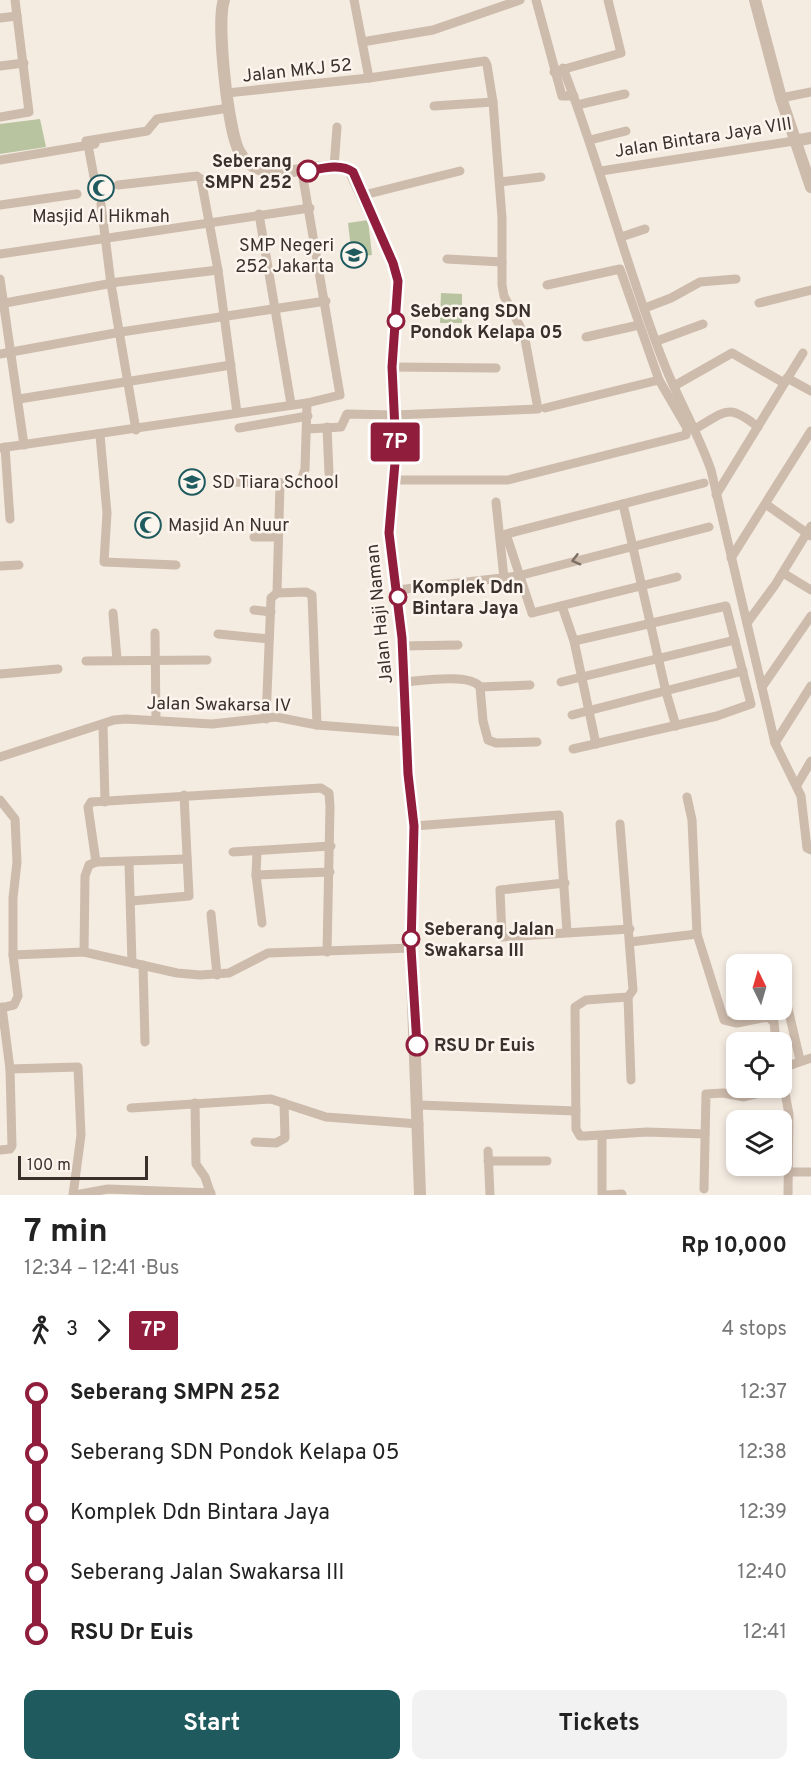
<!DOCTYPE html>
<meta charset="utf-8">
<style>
:root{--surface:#fff;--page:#f2f2f2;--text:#222;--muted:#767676;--accent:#1f5a5e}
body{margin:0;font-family:Overpass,sans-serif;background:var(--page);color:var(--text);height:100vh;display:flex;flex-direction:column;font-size:22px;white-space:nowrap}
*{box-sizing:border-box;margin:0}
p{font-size:20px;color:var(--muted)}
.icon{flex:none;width:33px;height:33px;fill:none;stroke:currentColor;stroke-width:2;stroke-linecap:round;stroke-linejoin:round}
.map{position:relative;height:1195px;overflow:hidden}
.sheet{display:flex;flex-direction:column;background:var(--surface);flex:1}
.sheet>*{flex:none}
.badge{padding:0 12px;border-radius:4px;font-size:21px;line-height:39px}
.needle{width:39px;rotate:355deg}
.controls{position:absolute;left:726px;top:954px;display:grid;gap:12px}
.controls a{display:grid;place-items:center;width:66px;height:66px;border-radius:12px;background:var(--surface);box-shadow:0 3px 9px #0003;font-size:30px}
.scale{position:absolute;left:18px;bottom:15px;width:130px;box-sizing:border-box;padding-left:6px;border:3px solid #3b302b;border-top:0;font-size:16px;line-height:21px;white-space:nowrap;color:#3b302b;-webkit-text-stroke:4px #fbf5ee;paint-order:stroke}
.map>.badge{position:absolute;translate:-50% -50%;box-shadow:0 0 0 3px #fff}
.legs{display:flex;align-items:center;gap:9px;height:66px;padding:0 24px;font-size:20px}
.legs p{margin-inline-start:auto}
.head{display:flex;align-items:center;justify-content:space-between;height:102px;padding:0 24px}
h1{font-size:33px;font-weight:700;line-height:45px}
.primary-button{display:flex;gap:12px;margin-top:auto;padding:12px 24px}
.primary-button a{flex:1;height:69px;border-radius:12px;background:var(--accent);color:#fff;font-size:24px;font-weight:700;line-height:69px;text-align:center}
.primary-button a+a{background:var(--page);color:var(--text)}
ul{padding:0 24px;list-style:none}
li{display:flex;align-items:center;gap:21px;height:60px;font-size:22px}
li i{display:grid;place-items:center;width:9px;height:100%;margin:0 8px;background:currentColor}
li i::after{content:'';width:15px;height:15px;margin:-8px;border:4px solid;border-radius:50%;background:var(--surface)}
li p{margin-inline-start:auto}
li:first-child i{background:linear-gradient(#0000 50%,currentColor 0)}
li:last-child i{background:linear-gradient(currentColor 50%,#0000 0)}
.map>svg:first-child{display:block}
</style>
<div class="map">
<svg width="811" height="1195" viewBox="0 0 811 1195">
<rect width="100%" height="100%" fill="#f4ebe1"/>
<g fill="#b8c4a0">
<path d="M40,119L46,147L0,154V124Z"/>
<path d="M368,220L372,255L352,257L348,223Z"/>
<path d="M441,293L462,294V323H440Z"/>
</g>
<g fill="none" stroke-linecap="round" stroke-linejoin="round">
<g stroke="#cdbbac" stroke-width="9">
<path d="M354,0L369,78"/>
<path d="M536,0L562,96H574"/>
<path d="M0,18L17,16"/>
<path d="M362,42L433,30L520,0"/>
<path d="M0,66L24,63"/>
<path d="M563,68C601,166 626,268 665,366C679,401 698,433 711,470L775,743L801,796L807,848L811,850"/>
<path d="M554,72L621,53L608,0"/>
<path d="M227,93L369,78L485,61L487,65L493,102L502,218V285L504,296L524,334L538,409L395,415L347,414L341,427L307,429"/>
<path d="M781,98L811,92"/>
<path d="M577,105L625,94"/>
<path d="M434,106L493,102"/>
<path d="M0,117L29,112L15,0"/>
<path d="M590,140L626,131"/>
<path d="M86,141L147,131L157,119L229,108"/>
<path d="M88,145L94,177"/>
<path d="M0,160L95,144"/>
<path d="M334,167L337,127"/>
<path d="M601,171L794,141"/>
<path d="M500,182L541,177"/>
<path d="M118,185L197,176L201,179L218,270L237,413"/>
<path d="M364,195L460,171"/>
<path d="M101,204L111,284L136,430"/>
<path d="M0,205L77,194"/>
<path d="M259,214L291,404"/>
<path d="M621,237L645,229"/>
<path d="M0,254L310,208"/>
<path d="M447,259L502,262"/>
<path d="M0,279L24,445"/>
<path d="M5,303L118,282L218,270"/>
<path d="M759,303L811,290"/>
<path d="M645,308L671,298L700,282L736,279"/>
<path d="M586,337L639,325"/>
<path d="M657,341L703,324"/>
<path d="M0,354L121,332L326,301"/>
<path d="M392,367L496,368"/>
<path d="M787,378L811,391"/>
<path d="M674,386L732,353L784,383"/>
<path d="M19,399L231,365"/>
<path d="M545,408L659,380"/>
<path d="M327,427L329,473"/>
<path d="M239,428L308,416"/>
<path d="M695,429C726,411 728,403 758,427"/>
<path d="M100,435L107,513L104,562L176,565"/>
<path d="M5,447L10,519"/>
<path d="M0,448L307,403L340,395L302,172"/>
<path d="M393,480H508L686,435L687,428L659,380L620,269L547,285"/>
<path d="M226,482L300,483L305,469L307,403"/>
<path d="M716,495L803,353"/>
<path d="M496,502L504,578"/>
<path d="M623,504L666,692L676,726"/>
<path d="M767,505L811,536"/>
<path d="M254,537H278"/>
<path d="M731,558L811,431"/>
<path d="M0,566L19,565"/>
<path d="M783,573L811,590"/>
<path d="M677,577L532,613L506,534L704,483"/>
<path d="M397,590L518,576L709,527"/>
<path d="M277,593L306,592L312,595L317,725"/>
<path d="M562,606L574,641L596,744"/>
<path d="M254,610L271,612"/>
<path d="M113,613L117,659"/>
<path d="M747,623L775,585L811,526"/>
<path d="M155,633L156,720"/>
<path d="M218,634L269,639"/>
<path d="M402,646L458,645"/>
<path d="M86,661L207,660"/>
<path d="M0,674L58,669"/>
<path d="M403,682C420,681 470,673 480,687L530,685"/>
<path d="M561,682L735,640"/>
<path d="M480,687L483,721L488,740L496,743L537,742"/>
<path d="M762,687L811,616"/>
<path d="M572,715L743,671"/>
<path d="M266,719L271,598L277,593L280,483"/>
<path d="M103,725L105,802"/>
<path d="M775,743L811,686"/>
<path d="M573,749L717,716L751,704L726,606L574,641"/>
<path d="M0,757L114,720L126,719L212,724L276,717L317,725L407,732"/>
<path d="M797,785L811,761"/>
<path d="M687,797L692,820L697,934L724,1020L737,1023L768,1017L774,1022L776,1042"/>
<path d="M0,800L15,819L17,862L13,898V955L18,996L14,1005L0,1008"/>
<path d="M620,824L633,990L628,997L586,1000L575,1007L576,1129L580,1136H585L647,1132L705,1134"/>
<path d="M414,826L559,815L567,932"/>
<path d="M257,851L256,875L262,923"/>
<path d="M233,852L331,846"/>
<path d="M96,862L88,807L91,802L321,788L329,793L330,807L327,952"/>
<path d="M129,863L132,963"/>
<path d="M256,875L330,872"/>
<path d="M565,883L500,890L502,937L630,929"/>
<path d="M131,901L189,896L184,795"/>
<path d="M211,914L217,975"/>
<path d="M630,942L697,934"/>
<path d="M84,952L85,876L89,865L96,862L187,859"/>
<path d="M13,955L84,952L177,973L200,975L229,973L268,953L411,948"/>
<path d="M143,965L145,1042"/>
<path d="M782,983L800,1060"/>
<path d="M628,997L631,1080"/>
<path d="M782,1068L811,1058"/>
<path d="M10,1069L78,1067L81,1135L73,1195"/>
<path d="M782,1077L789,1114L788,1195"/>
<path d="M195,1103L196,1164L205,1177L211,1195"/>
<path d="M419,1105L576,1111"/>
<path d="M131,1108L271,1099L326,1117L419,1124"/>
<path d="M602,1136V1195"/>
<path d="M255,1142L276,1143L285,1138L284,1103"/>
<path d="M0,1150L10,1149L12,1146L10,1069L2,1007"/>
<path d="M488,1151L490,1195"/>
<path d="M488,1161H547"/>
<path d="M788,1172H811"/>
<path d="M704,1189L706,1094L723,1093L744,1097L785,1087"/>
<path d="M75,1195L108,1189L211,1193"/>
<path d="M606,1195L622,1194"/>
</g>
<g stroke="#cdbbac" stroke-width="12">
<path d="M224,0C216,21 228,130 239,151C244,160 249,166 259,169C289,179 327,159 350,170L390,256L398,281L392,367L396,451L389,533L402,638L408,774L414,826L411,948L420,1195"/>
<path d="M755,0L781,98L811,187"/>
<path d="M794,141L811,138"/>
</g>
</g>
<defs><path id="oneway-chevron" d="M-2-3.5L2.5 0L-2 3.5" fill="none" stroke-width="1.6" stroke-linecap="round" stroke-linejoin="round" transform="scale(1.5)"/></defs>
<use stroke="#7d6f65" href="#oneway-chevron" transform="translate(576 560) rotate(165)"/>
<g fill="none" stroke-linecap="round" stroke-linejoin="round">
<g stroke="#fff" stroke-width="14">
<path id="line-1" d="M308,171C323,168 341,163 353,172L393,263L398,281L392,367L396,451L389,533L402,638L408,774L414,826L411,948L417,1045"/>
</g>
<use href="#line-1" stroke="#901d3c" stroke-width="9"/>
</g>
<defs>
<g id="mosque-ring" transform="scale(1.35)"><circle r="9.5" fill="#fbf5ee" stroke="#1f5a5e" stroke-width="1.5"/><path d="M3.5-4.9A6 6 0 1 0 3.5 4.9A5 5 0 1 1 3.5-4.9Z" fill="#1f5a5e"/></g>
<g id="school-ring" transform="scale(1.35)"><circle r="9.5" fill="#fbf5ee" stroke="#1f5a5e" stroke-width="1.5"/><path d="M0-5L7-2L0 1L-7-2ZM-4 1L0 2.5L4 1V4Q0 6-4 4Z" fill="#1f5a5e"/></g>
</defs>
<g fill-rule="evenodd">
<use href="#mosque-ring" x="101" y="188"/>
<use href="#school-ring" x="354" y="255"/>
<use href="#school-ring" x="192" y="482"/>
<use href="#mosque-ring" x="148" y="525"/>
</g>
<g fill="#fff" stroke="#901d3c" stroke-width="3">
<circle cx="308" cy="171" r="10"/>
<circle cx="396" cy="321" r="8"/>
<circle cx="398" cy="597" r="8"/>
<circle cx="411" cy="939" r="8"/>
<circle cx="417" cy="1045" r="10"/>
</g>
<g text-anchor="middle" stroke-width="5" stroke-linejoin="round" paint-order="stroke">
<g font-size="18" fill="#3b302b" stroke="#fbf5ee">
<text transform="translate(297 70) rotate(-6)" y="6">Jalan MKJ 52</text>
<text transform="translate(703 137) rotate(-9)" y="6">Jalan Bintara Jaya VIII</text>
<text transform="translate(379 614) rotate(-96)" y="6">Jalan Haji Naman</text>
<text transform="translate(219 704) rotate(1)" y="6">Jalan Swakarsa IV</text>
</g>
<g font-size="18" font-weight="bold" fill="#3b302b" stroke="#fbf5ee" text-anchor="start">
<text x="292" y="167" text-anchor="end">Seberang<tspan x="292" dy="21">SMPN 252</tspan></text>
<text x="410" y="317">Seberang SDN<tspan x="410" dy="21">Pondok Kelapa 05</tspan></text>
<text x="412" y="593">Komplek Ddn<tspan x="412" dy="21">Bintara Jaya</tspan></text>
<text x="424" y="935">Seberang Jalan<tspan x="424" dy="21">Swakarsa III</tspan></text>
<text x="434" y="1051">RSU Dr Euis</text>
</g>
<g font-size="18" fill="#3b302b" stroke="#fbf5ee" text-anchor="start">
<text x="101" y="222" text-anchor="middle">Masjid Al Hikmah</text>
<text x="334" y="251" text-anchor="end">SMP Negeri<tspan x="334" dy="21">252 Jakarta</tspan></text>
<text x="212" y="488">SD Tiara School</text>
<text x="168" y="531">Masjid An Nuur</text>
</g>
</g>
</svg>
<div class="controls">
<a><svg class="needle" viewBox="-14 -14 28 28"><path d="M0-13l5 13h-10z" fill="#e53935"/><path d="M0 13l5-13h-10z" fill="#767676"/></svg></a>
<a><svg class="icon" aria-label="locate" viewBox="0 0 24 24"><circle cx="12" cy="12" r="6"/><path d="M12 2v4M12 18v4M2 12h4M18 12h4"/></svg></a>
<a><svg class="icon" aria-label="layers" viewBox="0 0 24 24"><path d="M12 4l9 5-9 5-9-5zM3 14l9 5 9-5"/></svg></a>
</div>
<div class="scale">100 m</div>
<b class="badge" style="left:395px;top:442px;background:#901d3c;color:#fff">7P</b>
</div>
<section class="sheet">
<div class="head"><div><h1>7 min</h1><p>12:34 – 12:41 · Bus</p></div><b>Rp 10,000</b></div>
<div class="legs"><svg class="icon" aria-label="walk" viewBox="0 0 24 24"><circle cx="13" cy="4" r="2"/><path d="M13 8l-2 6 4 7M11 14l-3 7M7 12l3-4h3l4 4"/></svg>3<svg class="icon" aria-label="forward" viewBox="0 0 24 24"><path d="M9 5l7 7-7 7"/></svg><b class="badge" style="background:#901d3c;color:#fff">7P</b><p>4 stops</p></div>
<ul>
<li><i style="color:#901d3c"></i><b>Seberang SMPN 252</b><p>12:37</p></li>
<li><i style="color:#901d3c"></i><span>Seberang SDN Pondok Kelapa 05</span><p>12:38</p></li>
<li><i style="color:#901d3c"></i><span>Komplek Ddn Bintara Jaya</span><p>12:39</p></li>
<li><i style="color:#901d3c"></i><span>Seberang Jalan Swakarsa III</span><p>12:40</p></li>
<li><i style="color:#901d3c"></i><b>RSU Dr Euis</b><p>12:41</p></li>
</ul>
<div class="primary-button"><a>Start</a><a>Tickets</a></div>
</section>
